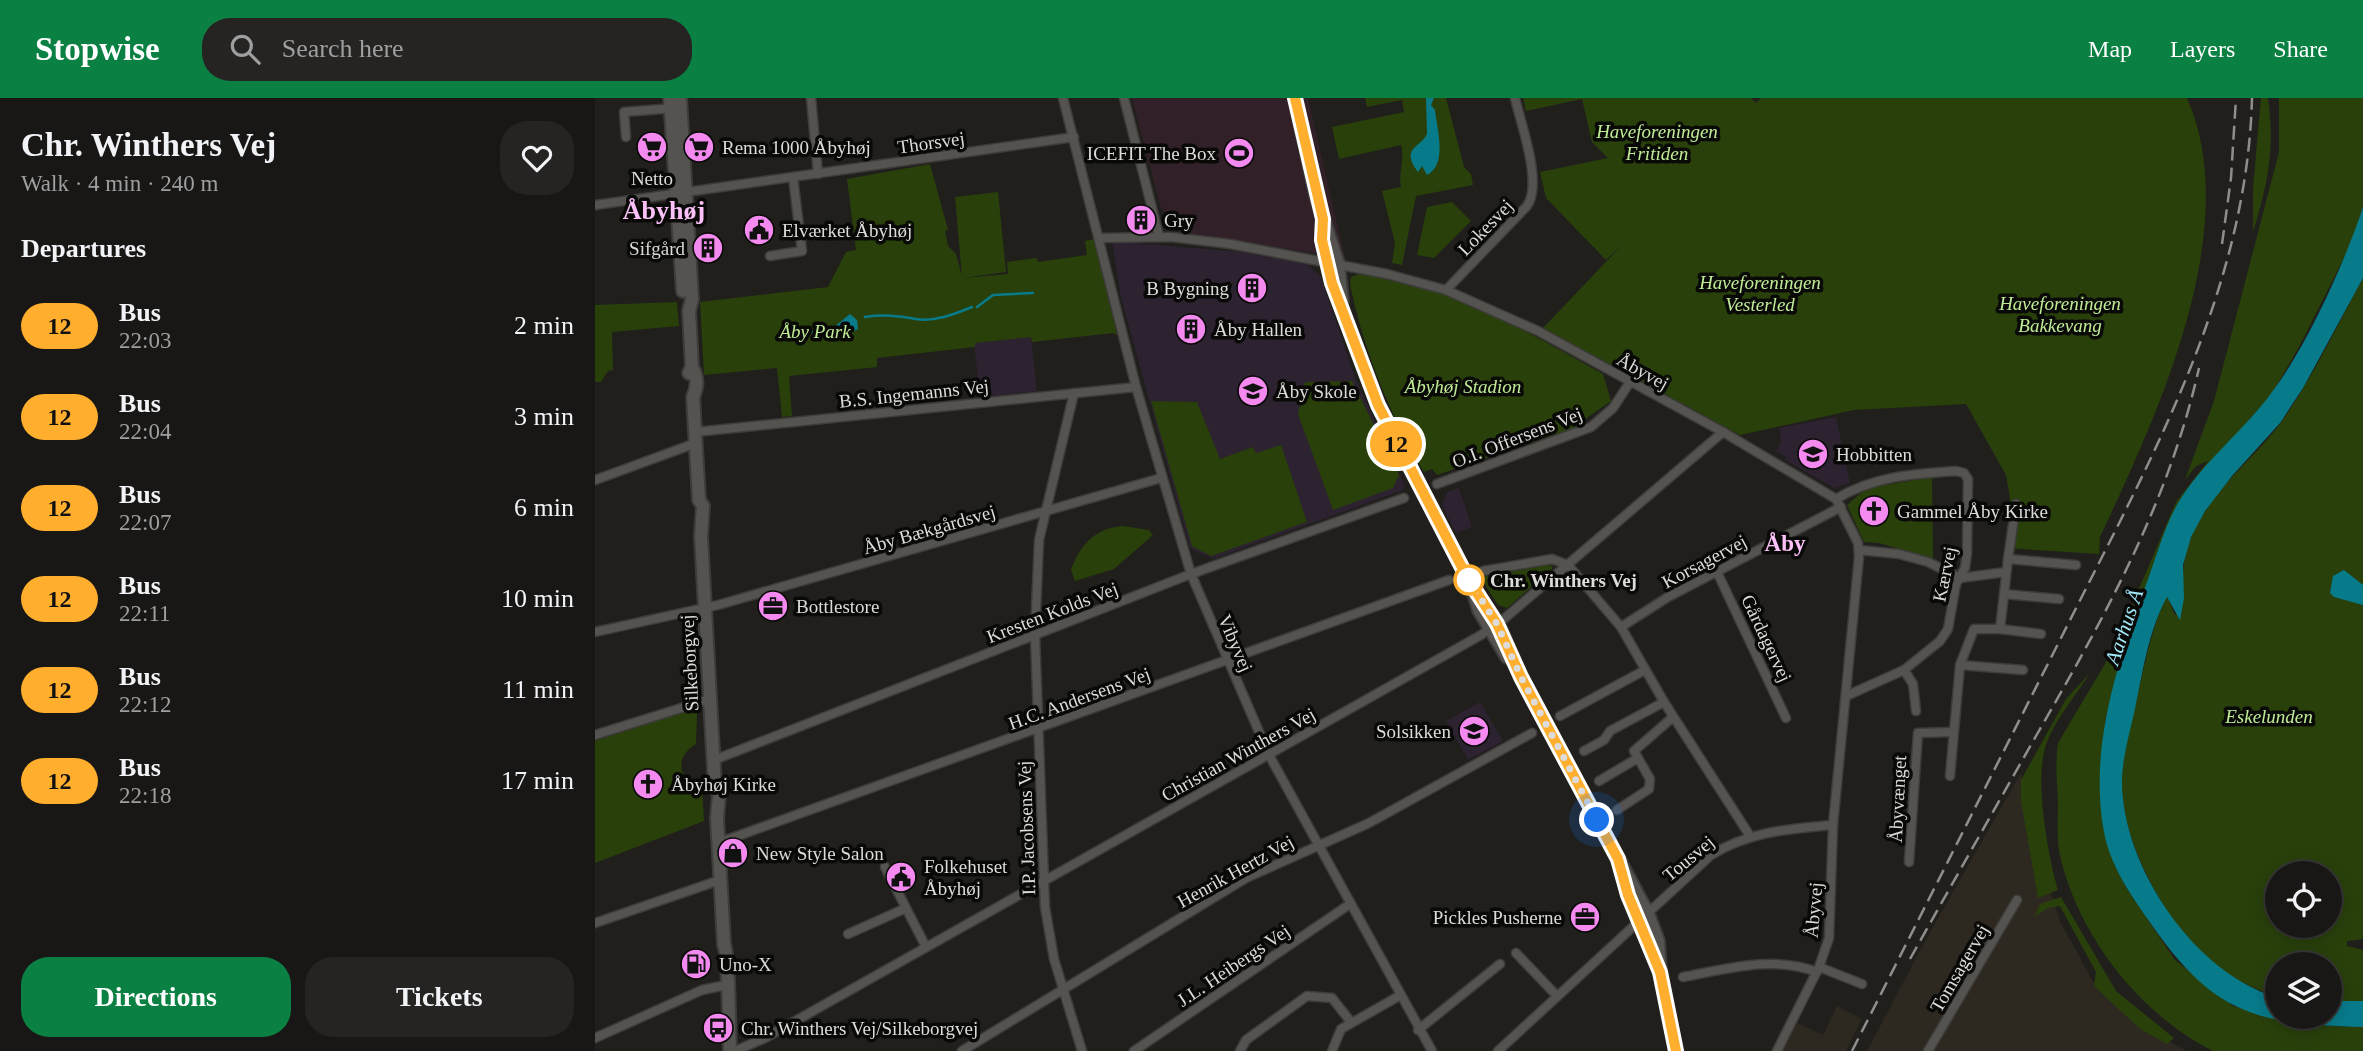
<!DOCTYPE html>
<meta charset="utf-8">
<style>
:root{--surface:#181715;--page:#252422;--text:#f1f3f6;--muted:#9f9fa0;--line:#363634;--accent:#0b8043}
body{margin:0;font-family:"Times New Roman",serif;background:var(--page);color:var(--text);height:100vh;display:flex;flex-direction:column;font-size:26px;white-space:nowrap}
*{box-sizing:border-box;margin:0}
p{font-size:23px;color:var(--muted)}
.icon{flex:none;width:38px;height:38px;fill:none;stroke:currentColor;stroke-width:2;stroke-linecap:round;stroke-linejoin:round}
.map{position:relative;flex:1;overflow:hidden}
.drawer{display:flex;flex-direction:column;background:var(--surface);width:595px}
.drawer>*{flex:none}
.badge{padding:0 14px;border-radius:23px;font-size:24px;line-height:46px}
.buttons{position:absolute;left:1670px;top:763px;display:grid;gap:14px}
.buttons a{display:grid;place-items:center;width:77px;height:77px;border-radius:50%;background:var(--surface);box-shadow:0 4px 18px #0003,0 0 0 2px var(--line);font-size:35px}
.you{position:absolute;width:35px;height:35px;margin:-18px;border:5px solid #fff;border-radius:50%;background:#1a73e8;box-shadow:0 0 0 10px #1a73e833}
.map>.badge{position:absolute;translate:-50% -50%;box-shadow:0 0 0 4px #fff}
h2{padding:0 21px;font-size:26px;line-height:63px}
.round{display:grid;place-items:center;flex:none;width:74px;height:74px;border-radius:28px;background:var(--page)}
.headline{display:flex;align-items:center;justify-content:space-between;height:119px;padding:0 21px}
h1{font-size:33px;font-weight:600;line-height:52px}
.primary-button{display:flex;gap:14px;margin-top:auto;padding:14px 21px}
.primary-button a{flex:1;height:80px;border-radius:28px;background:var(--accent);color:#fff;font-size:28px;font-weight:600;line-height:80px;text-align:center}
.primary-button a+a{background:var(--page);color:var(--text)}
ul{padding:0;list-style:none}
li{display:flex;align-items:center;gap:21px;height:91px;padding:0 21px}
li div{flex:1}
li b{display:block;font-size:26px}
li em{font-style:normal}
li .badge{min-width:77px;font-weight:700;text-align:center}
header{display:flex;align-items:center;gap:42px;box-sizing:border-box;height:98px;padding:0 35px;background:var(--accent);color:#fff}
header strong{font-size:33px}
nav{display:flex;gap:38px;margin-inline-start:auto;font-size:24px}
.search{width:490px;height:63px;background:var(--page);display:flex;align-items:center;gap:18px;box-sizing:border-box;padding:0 24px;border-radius:28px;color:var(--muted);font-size:26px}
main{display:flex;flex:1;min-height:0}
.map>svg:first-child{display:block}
</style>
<header>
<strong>Stopwise</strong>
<div class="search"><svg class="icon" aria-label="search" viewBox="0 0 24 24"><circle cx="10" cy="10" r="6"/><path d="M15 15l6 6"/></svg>Search here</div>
<nav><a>Map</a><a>Layers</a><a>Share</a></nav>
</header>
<main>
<section class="drawer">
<div class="headline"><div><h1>Chr. Winthers Vej</h1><p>Walk · 4 min · 240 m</p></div><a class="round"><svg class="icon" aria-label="heart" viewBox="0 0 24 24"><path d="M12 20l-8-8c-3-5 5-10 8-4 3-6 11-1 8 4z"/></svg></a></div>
<h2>Departures</h2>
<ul>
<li><span class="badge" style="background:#ffae2d;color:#111">12</span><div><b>Bus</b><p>22:03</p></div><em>2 min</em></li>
<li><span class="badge" style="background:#ffae2d;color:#111">12</span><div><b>Bus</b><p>22:04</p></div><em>3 min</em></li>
<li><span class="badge" style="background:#ffae2d;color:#111">12</span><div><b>Bus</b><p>22:07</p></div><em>6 min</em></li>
<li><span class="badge" style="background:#ffae2d;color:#111">12</span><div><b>Bus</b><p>22:11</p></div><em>10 min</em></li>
<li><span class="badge" style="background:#ffae2d;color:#111">12</span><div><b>Bus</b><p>22:12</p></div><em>11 min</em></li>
<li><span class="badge" style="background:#ffae2d;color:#111">12</span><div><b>Bus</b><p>22:18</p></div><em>17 min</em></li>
</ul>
<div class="primary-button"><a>Directions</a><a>Tickets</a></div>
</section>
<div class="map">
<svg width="1768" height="953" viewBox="0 0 1768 953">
<rect width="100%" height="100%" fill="#201f1c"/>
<path fill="#322028" d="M537,0H713L750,160L584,134L566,110Z"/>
<g fill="#2d2820">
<path d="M1426,675L1445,759L1465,823L1497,882L1545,927L1592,953H1272L1329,845Z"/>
<path d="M1242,908L1267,921L1251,953H1176L1192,920L1228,937Z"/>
</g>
<g fill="#2c2230">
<path d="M517,143L646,154L712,166L726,179L760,280L809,387L808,392L618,461L595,450L526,200Z"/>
<path d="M436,239L442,293L385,299L379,245Z"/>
<path d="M1241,319L1255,385L1239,390L1190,362L1191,359L1181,353L1186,343L1184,330Z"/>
<path d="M864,390L877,429L861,435L847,407L852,394Z"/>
<path d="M885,604L908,643L873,662L851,623Z"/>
</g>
<g fill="#29400b" fill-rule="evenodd">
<path d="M770,0H851L869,69L876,76L878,87L821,98L807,167L797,165L800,145L787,93L806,89C803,74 810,62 806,47L744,61L737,29L809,14L807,2L772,9Z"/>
<path d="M928,0H1156L1161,5L1166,0H1592C1650,131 1561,320 1505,439L1504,456L1412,450L1415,400L1411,377L1371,306L1259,312L1145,337L948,230L1028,146L1011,162L951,100L945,74L1013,60L997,44L987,1L931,13Z"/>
<path d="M1666,0H1673C1680,51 1673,85 1658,134V91Z"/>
<path d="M1684,0H1768V109L1756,146L1704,249L1678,294L1583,406L1538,521L1510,623L1519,766L1532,791L1580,862L1638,908L1704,927L1768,929V953H1618C1545,916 1486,841 1466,762C1461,744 1463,722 1463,703C1462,684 1460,665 1463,645L1517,554L1581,404L1613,363L1601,368L1590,382L1619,303L1684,54Z"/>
<path d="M335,66L353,132L350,133L353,148L361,156L367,178L360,99L403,94L411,174L368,180L413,176L412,164L442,160L443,164L492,157L490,143L499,141L522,237L518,235L437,244L436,239L380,245V249L282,260V269L194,278L197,318L187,319L182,270L109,277L105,204L233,189L251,154L261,152L252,81Z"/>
<path d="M857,104L876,123L839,160L822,157L832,109Z"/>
<path d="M764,176C851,185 933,234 1008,276L1016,303L976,331L842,377L837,371L829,374C795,318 768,250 755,186L756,179Z"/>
<path d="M1768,180V841L1752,843V848L1768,852V903H1734V866H1682V899L1679,898C1656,889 1632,879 1614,862C1570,823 1523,739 1527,678C1529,650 1537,622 1543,595C1551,560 1557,529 1572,498L1580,517C1594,493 1585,490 1589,466C1591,447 1600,428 1611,412C1632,379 1664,355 1687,323C1718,279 1742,228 1768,180ZM1682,775H1734V828H1682Z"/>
<path d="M82,204L84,228L17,234L18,272L13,273L6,284H0V207Z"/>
<path d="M757,283L804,377L798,390L738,412L703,316L710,284Z"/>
<path d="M556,303L602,304L625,361L658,349L661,355L686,347L712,424L616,458L597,448Z"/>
<path d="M1337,379L1338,461L1284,445L1269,444L1252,407L1272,390Z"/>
<path d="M528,428L554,432L558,437L519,471L480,483L476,472C485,446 501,430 528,428Z"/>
<path d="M953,467L958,468L957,471L912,510L903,507L885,479Z"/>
<path d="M1495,575C1480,599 1455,627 1449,654C1441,689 1453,758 1463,792L1443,800L1426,703V682L1471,601Z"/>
<path d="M97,611L102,615L101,646C84,656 82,671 94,687L107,691L109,723L0,765V643Z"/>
<path d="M1466,799L1521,893L1579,940L1572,946L1545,931L1499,888L1501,874L1465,808L1453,810L1439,819L1445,806Z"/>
</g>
<g fill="#087b8b">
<path d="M831,0H839L836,7L840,12C842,32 853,66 832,77L827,68L823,74C805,50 825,50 832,36Z"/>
<path d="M1768,109V180L1708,290L1685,325L1637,378L1610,413L1596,439L1588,467L1589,500L1585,522L1572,499C1553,534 1548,573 1540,611C1535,633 1528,658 1527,680C1525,765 1599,876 1682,899V919H1734V903H1768V929C1659,926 1618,916 1554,823C1535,796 1515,767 1509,734C1493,649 1524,560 1553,481C1562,457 1569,430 1582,407C1606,365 1649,333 1677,294C1712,248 1750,164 1768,109Z"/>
<path d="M255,216L262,222L263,231L248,238H228Z"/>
<path d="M1749,472L1768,487V507L1739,499L1735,495L1738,478Z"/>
</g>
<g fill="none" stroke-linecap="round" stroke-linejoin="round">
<g stroke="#087b8b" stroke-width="2.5">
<path d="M382,209L398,197L438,195"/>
<path d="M270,219C289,216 303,218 321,221C340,224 360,216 377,209"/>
<path d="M204,230L230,237"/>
</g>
<g stroke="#3d3c3a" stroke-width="11">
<g id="street">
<path d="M216,0L223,76"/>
<path d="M468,0L541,289L596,476L674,657L837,953"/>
<path d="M529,0L564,138"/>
<path d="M31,39L29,14L80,10"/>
<path d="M0,107L479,39"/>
<path d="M505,140L576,139L635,146L792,176L851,192L943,233L1128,334L1241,401L1263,445L1264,459L1238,727L1234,840L1224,869L1182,953"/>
<path d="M175,158L207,153L198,79"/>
<path d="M851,192L932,108C948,85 926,27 920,0"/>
<path d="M479,295L444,442L440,537L450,809L459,861L487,953"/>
<path d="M100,334L541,289"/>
<path d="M0,382L101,345"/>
<path d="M842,386L996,329L1018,310L1035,284"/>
<path d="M1241,401C1279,378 1318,376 1361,373L1369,375L1373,381L1372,455L1370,470L1361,486L1353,531L1345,543L1309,572L1251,598"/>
<path d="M1264,452L1304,456L1333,464L1365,480L1411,474"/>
<path d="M1413,461L1421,406"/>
<path d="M888,473L957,461L973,467L1026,529L1069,604L1155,738"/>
<path d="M1122,474L1191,620"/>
<path d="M1409,496L1464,501"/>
<path d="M1026,529L1073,499L1246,409"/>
<path d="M1405,531L1446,536"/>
<path d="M0,534L123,507L566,380"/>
<path d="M1365,567L1428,572"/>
<path d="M1309,572L1318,586L1321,613"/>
<path d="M965,618L1050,572"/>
<path d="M0,637L115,601"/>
<path d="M989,653L1009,642L1015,633L1069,604"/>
<path d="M119,662L596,476L809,400"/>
<path d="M1355,678L1365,567L1379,531H1405L1413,461L1481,467"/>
<path d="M1004,683L1043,660"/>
<path d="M1022,712L1054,691L1055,681L1039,653L1078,619"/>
<path d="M123,745L854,482"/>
<path d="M1314,764L1323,635L1358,634"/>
<path d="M290,769L331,849"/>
<path d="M0,825L125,782"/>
<path d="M253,836L309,811"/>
<path d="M921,855L962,898"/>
<path d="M1224,869L1267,886"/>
<path d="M1088,879C1132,871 1178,857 1222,874"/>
<path d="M823,932L905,866"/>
<path d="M0,940L107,892L131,887"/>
<path d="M140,953L170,940L886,537L910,520L1128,334"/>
<path d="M367,953L651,780L774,725L937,635"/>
<path d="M539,953L755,806"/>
<path d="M645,953L651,942L712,898L737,900L756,924"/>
<path d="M737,953L746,931L804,898"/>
<path d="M903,953L1116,757C1155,733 1194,731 1238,727"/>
<path d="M1333,953L1422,802"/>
</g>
</g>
<g stroke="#3d3c3a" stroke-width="16">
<g id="secondary">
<path d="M75,0L88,193"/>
<path d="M85,0L97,201L94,213L97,269L94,275"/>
<path d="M700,0L722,101L743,166L747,203"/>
<path d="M728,121L727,142L737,185L783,307L876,487L903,526L926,579L1053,816L1063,843L1065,874L1081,953"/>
<path d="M97,269C103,279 103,288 98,299L104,402L108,408L106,438L120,690L124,697L122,720L129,847C134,856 134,935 135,953"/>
<path d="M879,495L884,512L912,559"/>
<path d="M1029,780L1061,865"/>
</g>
</g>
<use href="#street" stroke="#555350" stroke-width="8"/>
<use href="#secondary" stroke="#555350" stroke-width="12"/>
<g stroke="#8f8e8c" stroke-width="2.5" stroke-dasharray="14 7" stroke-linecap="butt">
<path d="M1627,146L1636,80L1641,0"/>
<path d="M1315,861C1357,786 1399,712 1441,638C1509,520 1574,404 1604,270"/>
<path d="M1257,953C1327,815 1397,676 1467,538C1552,368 1652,195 1657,0"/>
</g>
</g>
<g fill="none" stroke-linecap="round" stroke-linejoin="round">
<g stroke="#fff" stroke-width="16">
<path id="line" d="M700,0L728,121L727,142L737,185L783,307L873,481L902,526L926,579L1023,761L1033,797L1065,874L1081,953"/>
</g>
<use href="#line" stroke="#ffae2d" stroke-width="10"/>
<path stroke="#dddcdb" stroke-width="7" stroke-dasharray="0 12.6" d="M874,482L902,526L926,579L1002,722"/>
</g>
<defs>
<g id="supermarket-disc" transform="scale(1.575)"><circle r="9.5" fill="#f489f0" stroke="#090908"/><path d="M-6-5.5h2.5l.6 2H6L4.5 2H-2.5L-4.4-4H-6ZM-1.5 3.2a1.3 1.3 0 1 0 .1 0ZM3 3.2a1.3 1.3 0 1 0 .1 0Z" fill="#111"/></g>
<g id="stadium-disc" transform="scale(1.575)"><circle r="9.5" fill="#f489f0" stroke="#090908"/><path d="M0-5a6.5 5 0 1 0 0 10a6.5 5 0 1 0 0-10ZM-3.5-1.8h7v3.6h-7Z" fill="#111"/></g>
<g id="building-disc" transform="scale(1.575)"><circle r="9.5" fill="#f489f0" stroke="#090908"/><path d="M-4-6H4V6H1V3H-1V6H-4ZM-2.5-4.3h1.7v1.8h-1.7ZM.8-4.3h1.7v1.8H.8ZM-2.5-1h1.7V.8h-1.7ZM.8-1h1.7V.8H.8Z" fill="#111"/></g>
<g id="civic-disc" transform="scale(1.575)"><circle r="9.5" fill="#f489f0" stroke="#090908"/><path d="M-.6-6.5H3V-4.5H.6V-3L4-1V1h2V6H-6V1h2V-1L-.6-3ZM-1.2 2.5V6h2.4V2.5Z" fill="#111"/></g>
<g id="school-disc" transform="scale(1.575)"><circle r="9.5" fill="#f489f0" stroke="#090908"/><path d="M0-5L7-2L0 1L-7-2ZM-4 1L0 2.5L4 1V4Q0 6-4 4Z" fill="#111"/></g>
<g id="church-disc" transform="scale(1.575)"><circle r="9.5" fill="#f489f0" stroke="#090908"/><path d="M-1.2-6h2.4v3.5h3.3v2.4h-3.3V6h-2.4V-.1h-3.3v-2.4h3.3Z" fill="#111"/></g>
<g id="office-disc" transform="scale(1.575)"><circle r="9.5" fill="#f489f0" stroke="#090908"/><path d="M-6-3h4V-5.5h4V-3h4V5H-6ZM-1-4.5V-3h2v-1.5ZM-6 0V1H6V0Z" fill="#111"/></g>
<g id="shop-disc" transform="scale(1.575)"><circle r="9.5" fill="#f489f0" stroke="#090908"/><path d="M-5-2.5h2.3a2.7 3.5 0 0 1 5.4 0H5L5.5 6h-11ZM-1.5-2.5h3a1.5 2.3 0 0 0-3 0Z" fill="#111"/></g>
<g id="fuel-disc" transform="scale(1.575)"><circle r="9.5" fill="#f489f0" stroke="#090908"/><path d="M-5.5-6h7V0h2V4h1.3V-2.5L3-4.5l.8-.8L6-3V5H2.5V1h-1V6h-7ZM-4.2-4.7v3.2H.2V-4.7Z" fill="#111"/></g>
<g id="bus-disc" transform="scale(1.575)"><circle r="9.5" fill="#f489f0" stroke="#090908"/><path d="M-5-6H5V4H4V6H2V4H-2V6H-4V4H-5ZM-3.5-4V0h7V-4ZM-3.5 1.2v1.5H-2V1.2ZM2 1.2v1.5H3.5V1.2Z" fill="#111"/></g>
</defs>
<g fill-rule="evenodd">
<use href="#supermarket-disc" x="57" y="49"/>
<use href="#supermarket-disc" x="104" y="49"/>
<use href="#stadium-disc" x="644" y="55"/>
<use href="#building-disc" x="546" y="122"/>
<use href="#civic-disc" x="164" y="132"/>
<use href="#building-disc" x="113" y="150"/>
<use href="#building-disc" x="657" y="190"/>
<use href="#building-disc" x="596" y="231"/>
<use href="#school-disc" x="658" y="293"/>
<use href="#school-disc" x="1218" y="356"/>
<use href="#church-disc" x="1279" y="413"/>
<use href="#office-disc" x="178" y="508"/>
<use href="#school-disc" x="879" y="633"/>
<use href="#church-disc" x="53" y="686"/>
<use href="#shop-disc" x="138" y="755"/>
<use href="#civic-disc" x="306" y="779"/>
<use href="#office-disc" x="990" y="819"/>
<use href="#fuel-disc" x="101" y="866"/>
<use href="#bus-disc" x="123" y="930"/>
</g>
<circle fill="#fff" stroke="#ffae2d" stroke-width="3.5" cx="874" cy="482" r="14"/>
<g text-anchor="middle" stroke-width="7" stroke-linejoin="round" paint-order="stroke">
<g font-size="19" font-style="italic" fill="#c0ec96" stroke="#090908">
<text x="1062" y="40">Haveforeningen<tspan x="1062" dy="22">Fritiden</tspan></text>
<text x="1165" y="191">Haveforeningen<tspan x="1165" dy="22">Vesterled</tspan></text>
<text x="1465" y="212">Haveforeningen<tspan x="1465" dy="22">Bakkevang</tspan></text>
<text x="220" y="240">Åby Park</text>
<text x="868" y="295">Åbyhøj Stadion</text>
<text x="1674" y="625">Eskelunden</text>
</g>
<g font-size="19" fill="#dddcdb" stroke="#090908">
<text transform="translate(336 44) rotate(-8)" y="7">Thorsvej</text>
<text transform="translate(890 129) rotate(-46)" y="7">Lokesvej</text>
<text transform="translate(1048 273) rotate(29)" y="7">Åbyvej</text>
<text transform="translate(319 295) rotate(-6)" y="7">B.S. Ingemanns Vej</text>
<text transform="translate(922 339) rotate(-21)" y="7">O.I. Offersens Vej</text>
<text transform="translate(334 431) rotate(-16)" y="7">Åby Bækgårdsvej</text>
<text transform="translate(1109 463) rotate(-28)" y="7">Korsagervej</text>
<text transform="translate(1349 476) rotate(-78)" y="7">Kærvej</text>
<text transform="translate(457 514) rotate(-21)" y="7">Kresten Kolds Vej</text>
<text transform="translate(1172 540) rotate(65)" y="7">Gårdagervej</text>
<text transform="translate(641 545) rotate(67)" y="7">Vibyvej</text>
<text transform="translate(94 565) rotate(-93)" y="7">Silkeborgvej</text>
<text transform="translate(484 600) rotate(-20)" y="7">H.C. Andersens Vej</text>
<text transform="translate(643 656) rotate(-29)" y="7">Christian Winthers Vej</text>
<text transform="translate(1302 701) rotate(-87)" y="7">Åbyvænget</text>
<text transform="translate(431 730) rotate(-92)" y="7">I.P. Jacobsens Vej</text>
<text transform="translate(1093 760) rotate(-40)" y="7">Tousvej</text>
<text transform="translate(640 773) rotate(-29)" y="7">Henrik Hertz Vej</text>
<text transform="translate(1218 812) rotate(-85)" y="7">Åbyvej</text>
<text transform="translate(638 867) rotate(-34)" y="7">J.L. Heibergs Vej</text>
<text transform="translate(1364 870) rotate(-60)" y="7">Tomsagervej</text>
</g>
<g font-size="19" fill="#dddcdb" stroke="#090908" text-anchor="start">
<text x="127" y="56">Rema 1000 Åbyhøj</text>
<text x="621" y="62" text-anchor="end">ICEFIT The Box</text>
<text x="57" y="87" text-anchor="middle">Netto</text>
<text x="569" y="129">Gry</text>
<text x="187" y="139">Elværket Åbyhøj</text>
<text x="90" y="157" text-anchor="end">Sifgård</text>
<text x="634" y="197" text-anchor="end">B Bygning</text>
<text x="619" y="238">Åby Hallen</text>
<text x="681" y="300">Åby Skole</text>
<text x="1241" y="363">Hobbitten</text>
<text x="1302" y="420">Gammel Åby Kirke</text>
<text x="201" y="515">Bottlestore</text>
<text x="856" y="640" text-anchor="end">Solsikken</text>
<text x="76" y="693">Åbyhøj Kirke</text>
<text x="161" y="762">New Style Salon</text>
<text x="329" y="775">Folkehuset<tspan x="329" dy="22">Åbyhøj</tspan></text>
<text x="967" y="826" text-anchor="end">Pickles Pusherne</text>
<text x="124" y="873">Uno-X</text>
<text x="146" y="937">Chr. Winthers Vej/Silkeborgvej</text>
</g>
<g font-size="19" font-weight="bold" fill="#dddcdb" stroke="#090908" text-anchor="start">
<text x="895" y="489">Chr. Winthers Vej</text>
</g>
<g font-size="21" font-style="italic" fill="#a2e9f7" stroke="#090908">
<text transform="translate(1529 529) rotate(-71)" y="7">Aarhus Å</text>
</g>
<g font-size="23" font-weight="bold" fill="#fdc1fa" stroke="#090908">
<text x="1190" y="453">Åby</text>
</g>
<g font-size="26" font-weight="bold" fill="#fdc1fa" stroke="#090908">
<text x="69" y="121">Åbyhøj</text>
</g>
</g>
</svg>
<div class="buttons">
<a><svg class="icon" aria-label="locate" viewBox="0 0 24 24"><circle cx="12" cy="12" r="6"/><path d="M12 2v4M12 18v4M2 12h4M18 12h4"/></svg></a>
<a><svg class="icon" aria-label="layers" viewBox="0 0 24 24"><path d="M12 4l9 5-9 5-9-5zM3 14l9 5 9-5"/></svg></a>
</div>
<div class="you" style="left:1002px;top:722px"></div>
<b class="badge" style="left:801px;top:346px;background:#ffae2d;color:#111">12</b>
</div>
</main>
